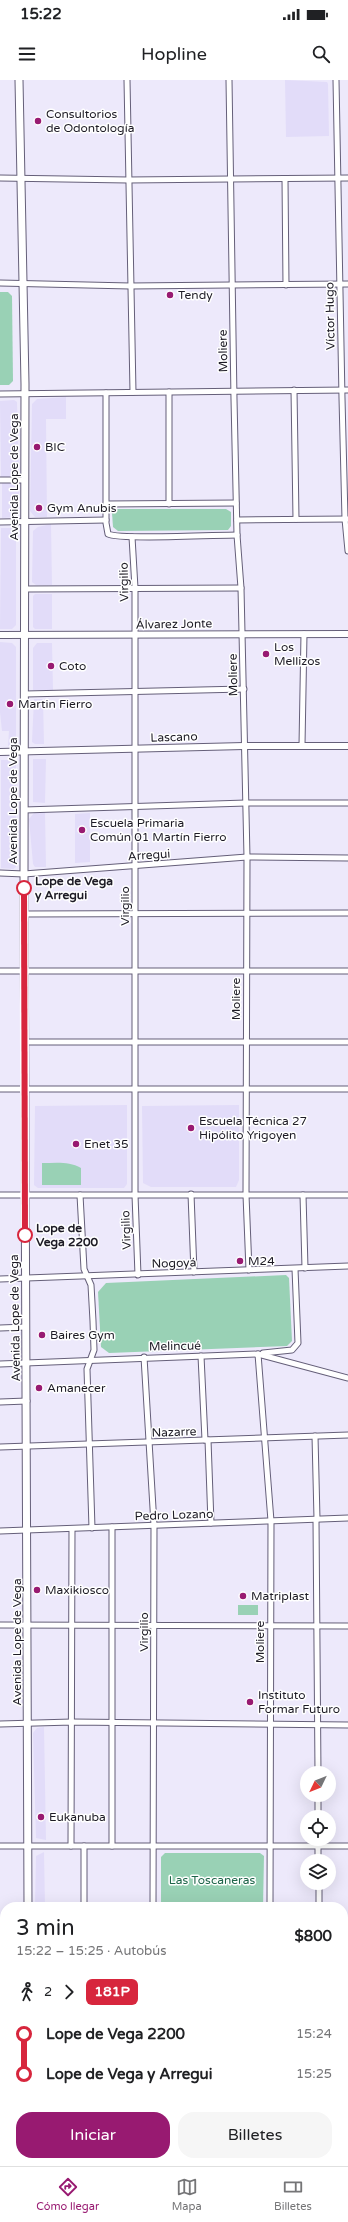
<!DOCTYPE html>
<html lang="es">
<meta charset="utf-8">
<style>
:root{--surface:#fff;--page:#f6f6f6;--text:#202124;--muted:#757577;--line:#e0e0e0;--accent:#981a71}
body{margin:0;font-family:"Varela Round",sans-serif;background:var(--page);color:var(--text);height:100vh;display:flex;flex-direction:column;font-size:15px;white-space:nowrap}
*{box-sizing:border-box;margin:0}
p{font-size:13px;color:var(--muted)}
.icon{flex:none;width:22px;height:22px;fill:none;stroke:currentColor;stroke-width:2;stroke-linecap:round;stroke-linejoin:round}
.map{position:relative;flex:1;overflow:hidden}
.sheet{position:absolute;left:0px;top:1822px;width:348px;height:264px;display:flex;flex-direction:column;background:var(--surface);border-radius:16px 16px 0 0;box-shadow:0 4px 16px #0002}
.sheet>*{flex:none}
.badge{padding:0 8px;border-radius:6px;font-size:14px;line-height:26px}
.needle{width:26px;rotate:227deg}
.buttons{position:absolute;left:300px;top:1686px;display:grid;gap:8px}
.buttons a{display:grid;place-items:center;width:36px;height:36px;border-radius:50%;background:var(--surface);box-shadow:0 4px 16px #0002;font-size:20px}
.map>.badge{position:absolute;translate:-50% -50%;box-shadow:0 0 0 2px #fff}
.legs{display:flex;align-items:center;gap:6px;height:44px;padding:0 16px;font-size:13px}
.legs p{margin-inline-start:auto}
.overview{display:flex;align-items:center;justify-content:space-between;height:68px;padding:0 16px}
h1{font-size:22px;font-weight:600;line-height:30px}
.cta{display:flex;gap:8px;margin-top:auto;padding:8px 16px}
.cta a{flex:1;height:46px;border-radius:16px;background:var(--accent);color:#fff;font-size:16px;font-weight:600;line-height:46px;text-align:center}
.cta a+a{background:var(--page);color:var(--text)}
ul{padding:0 16px;list-style:none}
li{display:flex;align-items:center;gap:14px;height:40px;font-size:15px}
li i{display:grid;place-items:center;width:6px;height:100%;margin:0 5px;background:currentColor}
li i::after{content:'';width:10px;height:10px;margin:-5px;border:3px solid;border-radius:50%;background:var(--surface)}
li p{margin-inline-start:auto}
li:first-child i{background:linear-gradient(#0000 50%,currentColor 0)}
li:last-child i{background:linear-gradient(currentColor 50%,#0000 0)}
.status{display:flex;justify-content:space-between;align-items:center;height:28px;padding:0 20px;background:var(--surface);direction:ltr}
.status svg{height:11px;fill:currentColor}
header{display:flex;justify-content:space-between;align-items:center;height:52px;padding:0 16px;background:var(--surface);font-size:18px;font-weight:600}
.tabs{display:flex;justify-content:space-around;align-items:center;height:56px;border-top:1px solid var(--line);background:var(--surface);font-size:11px;color:var(--muted)}
.tabs a{display:grid;justify-items:center;gap:2px}
.tabs .selected{color:var(--accent)}
.map>svg:first-child{display:block}
</style>
<div class="status"><b>15:22</b><svg viewBox="0 0 49 12"><path d="M0 12V9h3v3zM5 12V6h3v6zM10 12V3h3v9zM15 12V0h3v12zM26 1h20v11H26zM47 4h2v5h-2z"/></svg></div>
<header><svg class="icon" aria-label="menu" viewBox="0 0 24 24"><path d="M4 6h16M4 12h16M4 18h16"/></svg>Hopline<svg class="icon" aria-label="search" viewBox="0 0 24 24"><circle cx="10" cy="10" r="6"/><path d="M15 15l6 6"/></svg></header>
<div class="map">
<svg width="348" height="2086" viewBox="0 0 348 2086">
<rect width="100%" height="100%" fill="#ede9fb"/>
<g fill="#e2dcf9">
<path d="M285,0L327,2L328,4L329,56L286,57Z"/>
<path d="M66,317V339H46L47,437H35L30,431L32,324L37,319Z"/>
<path d="M14,320L17,322L19,393L14,398H1L0,321Z"/>
<path d="M2,403H15L19,407V431L15,437L2,438Z"/>
<path d="M51,444L52,505H36L32,502L33,451L38,447Z"/>
<path d="M1,448H12L16,451V545L12,549H0Z"/>
<path d="M35,514H52V549H35L33,547V516Z"/>
<path d="M0,562L12,563L16,567V663L8,666L9,651H2L0,632Z"/>
<path d="M37,563H52L53,610H33V568Z"/>
<path d="M34,619H43L44,664H35L32,662Z"/>
<path d="M33,679H46L45,723L33,722Z"/>
<path d="M1,680H14L16,682V787L13,789L1,788Z"/>
<path d="M45,732L46,787H35L33,784L29,739L34,733Z"/>
<path d="M90,733V782L75,783V734Z"/>
<path d="M127,1025V1104L124,1108H38L34,1105L35,1026Z"/>
<path d="M239,1025V1100L236,1107H151L143,1103L142,1026Z"/>
<path d="M44,1647L46,1760L36,1758L33,1653L37,1648Z"/>
<path d="M44,1772L45,1827H35L36,1776Z"/>
</g>
<g fill="#99d1b5">
<path d="M0,212H8L12,216L13,301L9,305H0Z"/>
<path d="M117,429H226L231,432V446L228,450L118,451L113,447L112,433Z"/>
<path d="M42,1083C56,1083 69,1081 81,1088V1105H42Z"/>
<path d="M286,1195L289,1198L292,1261L287,1266L109,1273L101,1267L98,1212L106,1203Z"/>
<rect x="238" y="1525" width="20" height="10"/>
<path d="M165,1773H260L264,1776L263,1827H161V1777Z"/>
</g>
<g fill="none" stroke-linecap="round" stroke-linejoin="round">
<g stroke="#655f79" stroke-width="7">
<g id="minor">
<path d="M127,0L133,312"/>
<path d="M229,0L234,319L237,455L241,508L247,777L246,1115L249,1190"/>
<path d="M336,0L342,318L345,439L348,471"/>
<path d="M0,98L128,100L348,98"/>
<path d="M285,99L286,205"/>
<path d="M0,203L130,206L348,204"/>
<path d="M294,310L296,439"/>
<path d="M169,312V424"/>
<path d="M106,313V443L108,454C119,460 218,455 237,455"/>
<path d="M0,314L348,310"/>
<path d="M0,400H25"/>
<path d="M106,424L236,423"/>
<path d="M237,440L348,439"/>
<path d="M0,442L106,440"/>
<path d="M132,457L135,508V1115L138,1195"/>
<path d="M25,509L241,508"/>
<path d="M25,614L244,609"/>
<path d="M302,665L304,554"/>
<path d="M24,730L246,723H348"/>
<path d="M0,793L24,794L247,777L348,778"/>
<path d="M24,834L348,833"/>
<path d="M0,891H348"/>
<path d="M25,962H348"/>
<path d="M0,1009H348"/>
<path d="M191,1114L194,1192"/>
<path d="M0,1115H348"/>
<path d="M80,1115L84,1189L91,1205L93,1241L94,1270L87,1289L92,1448"/>
<path d="M303,1115L305,1188"/>
<path d="M0,1199L348,1186"/>
<path d="M0,1248L26,1247"/>
<path d="M263,1273L292,1270L298,1263L295,1189"/>
<path d="M258,1274L271,1441L270,1827"/>
<path d="M201,1276L205,1360"/>
<path d="M144,1277L154,1445L153,1827"/>
<path d="M0,1284L258,1274L348,1298"/>
<path d="M0,1322L27,1321"/>
<path d="M315,1356L317,1439"/>
<path d="M208,1360L211,1443"/>
<path d="M0,1367L348,1355"/>
<path d="M316,1440L318,1693"/>
<path d="M0,1451L348,1438"/>
<path d="M0,1545L348,1546"/>
<path d="M0,1644L72,1642L348,1645"/>
<path d="M318,1715V1737"/>
<path d="M318,1759V1781"/>
<path d="M0,1766H348"/>
<path d="M71,1766L72,1449"/>
<path d="M112,1766V1447"/>
<path d="M319,1803V1827"/>
<path d="M84,1827V1766"/>
<path d="M0,1889H5"/>
<path d="M343,1889H348"/>
<path d="M0,2030L5,2031"/>
<path d="M65,2081V2086"/>
<path d="M321,2081V2086"/>
<path d="M100,2086V2081"/>
<path d="M153,2086V2081"/>
<path d="M211,2086V2081"/>
<path d="M269,2086V2081"/>
</g>
</g>
<g stroke="#655f79" stroke-width="8">
<g id="tertiary">
<path d="M0,555L348,554"/>
<path d="M0,672L244,666H348"/>
</g>
</g>
<g stroke="#655f79" stroke-width="9">
<g id="secondary">
<path d="M19,0L25,304L24,794L28,1827"/>
<path d="M0,1970L5,1971"/>
<path d="M343,1996H348"/>
<path d="M36,2081V2086"/>
</g>
</g>
<use href="#minor" stroke="#fff" stroke-width="5"/>
<use href="#tertiary" stroke="#fff" stroke-width="6"/>
<use href="#secondary" stroke="#fff" stroke-width="7"/>
</g>
<g fill="none" stroke-linecap="round" stroke-linejoin="round">
<g stroke="#fff" stroke-width="9">
<path id="line-1" d="M24,808L25,1155"/>
</g>
<use href="#line-1" stroke="#d7263d" stroke-width="6"/>
</g>
<g fill="#981a71" stroke="#fff" stroke-width="1.5">
<circle cx="38" cy="41" r="4"/>
<circle cx="170" cy="215" r="4"/>
<circle cx="37" cy="367" r="4"/>
<circle cx="39" cy="428" r="4"/>
<circle cx="266" cy="574" r="4"/>
<circle cx="51" cy="586" r="4"/>
<circle cx="10" cy="624" r="4"/>
<circle cx="82" cy="750" r="4"/>
<circle cx="191" cy="1048" r="4"/>
<circle cx="76" cy="1064" r="4"/>
<circle cx="240" cy="1181" r="4"/>
<circle cx="42" cy="1255" r="4"/>
<circle cx="39" cy="1308" r="4"/>
<circle cx="37" cy="1510" r="4"/>
<circle cx="243" cy="1516" r="4"/>
<circle cx="250" cy="1622" r="4"/>
<circle cx="41" cy="1737" r="4"/>
</g>
<g fill="#fff" stroke="#d7263d" stroke-width="2">
<circle cx="24" cy="808" r="7"/>
<circle cx="25" cy="1155" r="7"/>
</g>
<g text-anchor="middle" stroke-width="3" stroke-linejoin="round" paint-order="stroke">
<g font-size="12" fill="#1d1b25" stroke="#fff" text-anchor="start">
<text x="46" y="38">Consultorios<tspan x="46" dy="14">de Odontología</tspan></text>
<text x="178" y="219">Tendy</text>
<text x="45" y="371">BIC</text>
<text x="47" y="432">Gym Anubis</text>
<text x="274" y="571">Los<tspan x="274" dy="14">Mellizos</tspan></text>
<text x="59" y="590">Coto</text>
<text x="18" y="628">Martin Fierro</text>
<text x="90" y="747">Escuela Primaria<tspan x="90" dy="14">Común 01 Martín Fierro</tspan></text>
<text x="199" y="1045">Escuela Técnica 27<tspan x="199" dy="14">Hipólito Yrigoyen</tspan></text>
<text x="84" y="1068">Enet 35</text>
<text x="248" y="1185">M24</text>
<text x="50" y="1259">Baires Gym</text>
<text x="47" y="1312">Amanecer</text>
<text x="45" y="1514">Maxikiosco</text>
<text x="251" y="1520">Matriplast</text>
<text x="258" y="1619">Instituto<tspan x="258" dy="14">Formar Futuro</tspan></text>
<text x="49" y="1741">Eukanuba</text>
</g>
<g font-size="12" fill="#1d1b25" stroke="#fff">
<text transform="translate(330 236) rotate(-91)" y="4">Víctor Hugo</text>
<text transform="translate(223 271) rotate(-91)" y="4">Moliere</text>
<text transform="translate(14 397) rotate(-90)" y="4">Avenida Lope de Vega</text>
<text transform="translate(124 502) rotate(-91)" y="4">Virgilio</text>
<text transform="translate(174 544) rotate(-1)" y="4">Álvarez Jonte</text>
<text transform="translate(233 595) rotate(-91)" y="4">Moliere</text>
<text transform="translate(174 657) rotate(-2)" y="4">Lascano</text>
<text transform="translate(13 721) rotate(-90)" y="4">Avenida Lope de Vega</text>
<text transform="translate(149 775) rotate(-4)" y="4">Arregui</text>
<text transform="translate(125 826) rotate(-90)" y="4">Virgilio</text>
<text transform="translate(236 919) rotate(-90)" y="4">Moliere</text>
<text transform="translate(126 1150) rotate(-92)" y="4">Virgilio</text>
<text transform="translate(174 1183) rotate(-2)" y="4">Nogoyá</text>
<text transform="translate(15 1238) rotate(-91)" y="4">Avenida Lope de Vega</text>
<text transform="translate(175 1266) rotate(-1)" y="4">Melincué</text>
<text transform="translate(174 1352) rotate(-2)" y="4">Nazarre</text>
<text transform="translate(174 1435) rotate(-2)" y="4">Pedro Lozano</text>
<text transform="translate(144 1552) rotate(-90)" y="4">Virgilio</text>
<text transform="translate(17 1562) rotate(-90)" y="4">Avenida Lope de Vega</text>
<text transform="translate(260 1562) rotate(-90)" y="4">Moliere</text>
</g>
<g font-size="12" font-weight="bold" fill="#1d1b25" stroke="#fff" text-anchor="start">
<text x="35" y="805">Lope de Vega<tspan x="35" dy="14">y Arregui</tspan></text>
<text x="36" y="1152">Lope de<tspan x="36" dy="14">Vega 2200</tspan></text>
</g>
<g font-size="12" fill="#1d6549" stroke="#fff">
<text x="212" y="1804">Las Toscaneras</text>
</g>
</g>
</svg>
<div class="buttons">
<a><svg class="needle" viewBox="-14 -14 28 28"><path d="M0-13l5 13h-10z" fill="#e53935"/><path d="M0 13l5-13h-10z" fill="#757577"/></svg></a>
<a><svg class="icon" aria-label="locate" viewBox="0 0 24 24"><circle cx="12" cy="12" r="6"/><path d="M12 2v4M12 18v4M2 12h4M18 12h4"/></svg></a>
<a><svg class="icon" aria-label="layers" viewBox="0 0 24 24"><path d="M12 4l9 5-9 5-9-5zM3 14l9 5 9-5"/></svg></a>
</div>
<section class="sheet">
<div class="overview"><div><h1>3 min</h1><p>15:22 – 15:25 · Autobús</p></div><b>$800</b></div>
<div class="legs"><svg class="icon" aria-label="walk" viewBox="0 0 24 24"><circle cx="13" cy="4" r="2"/><path d="M13 8l-2 6 4 7M11 14l-3 7M7 12l3-4h3l4 4"/></svg>2<svg class="icon" aria-label="forward" viewBox="0 0 24 24"><path d="M9 5l7 7-7 7"/></svg><b class="badge" style="background:#d7263d;color:#fff">181P</b></div>
<ul>
<li><i style="color:#d7263d"></i><b>Lope de Vega 2200</b><p>15:24</p></li>
<li><i style="color:#d7263d"></i><b>Lope de Vega y Arregui</b><p>15:25</p></li>
</ul>
<div class="cta"><a>Iniciar</a><a>Billetes</a></div>
</section>
</div>
<nav class="tabs">
<a class="selected"><svg class="icon" aria-label="directions" viewBox="0 0 24 24"><path d="M12 3l9 9-9 9-9-9zM9 14v-3h6M13 9l2 2-2 2"/></svg>Cómo llegar</a>
<a><svg class="icon" aria-label="map" viewBox="0 0 24 24"><path d="M3 6l6-2 6 2 6-2v14l-6 2-6-2-6 2zM9 4v14M15 6v14"/></svg>Mapa</a>
<a><svg class="icon" aria-label="tickets" viewBox="0 0 24 24"><path d="M3 7h18v10H3zM15 7v10"/></svg>Billetes</a>
</nav>
